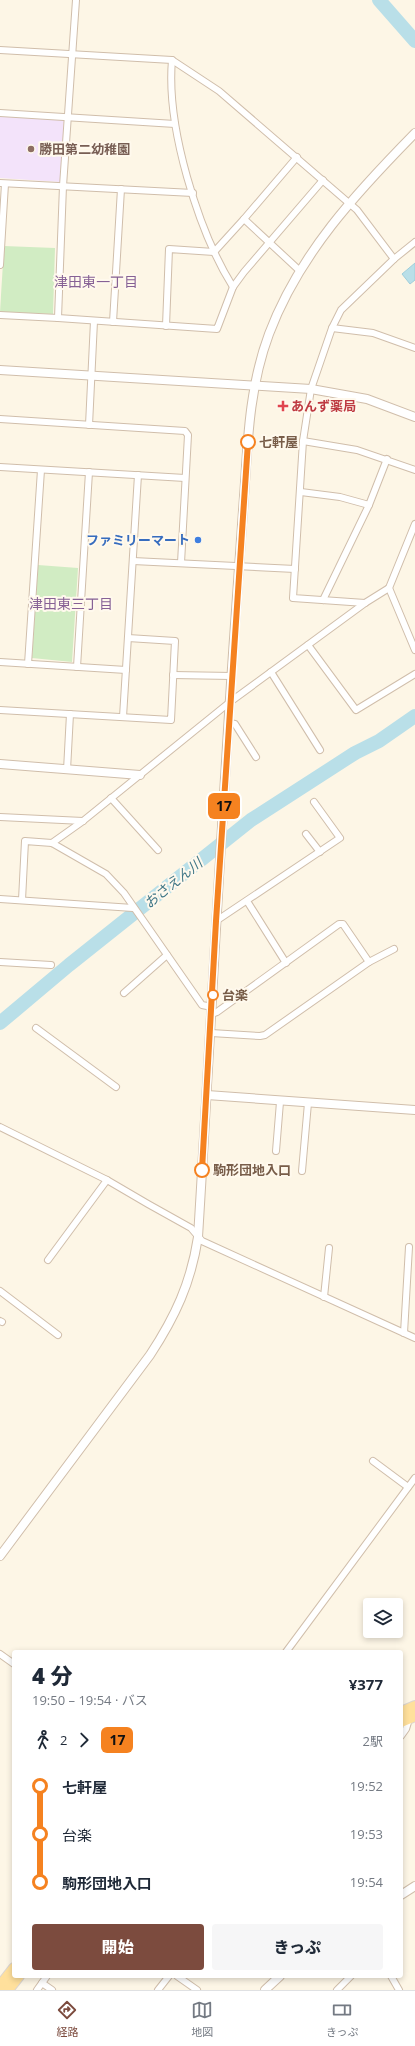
<!DOCTYPE html>
<html lang="ja">
<meta charset="utf-8">
<style>
:root{--surface:#fff;--page:#f6f6f7;--text:#1f2937;--muted:#747a83;--line:#e0e1e3;--accent:#7c4b3e}
body{margin:0;font-family:"Open Sans","Noto Sans JP",sans-serif;background:var(--page);color:var(--text);height:100vh;display:flex;flex-direction:column;font-size:15px;white-space:nowrap}
*{box-sizing:border-box;margin:0}
p{font-size:13px;color:var(--muted)}
.icon{flex:none;width:22px;height:22px;fill:none;stroke:currentColor;stroke-width:2;stroke-linecap:round;stroke-linejoin:round}
.map{position:relative;flex:1;overflow:hidden}
.side{position:absolute;left:12px;top:1650px;width:391px;height:328px;display:flex;flex-direction:column;background:var(--surface);border-radius:4px;box-shadow:0 2px 6px #0003}
.side>*{flex:none}
.badge{padding:0 8px;border-radius:6px;font-size:14px;line-height:26px}
.buttons{position:absolute;left:363px;top:1598px;display:grid;gap:8px}
.buttons a{display:grid;place-items:center;width:40px;height:40px;border-radius:4px;background:var(--surface);box-shadow:0 2px 6px #0003;font-size:20px}
.map>.badge{position:absolute;translate:-50% -50%;box-shadow:0 0 0 2px #fff}
.legs{display:flex;align-items:center;gap:6px;height:44px;padding:0 20px;font-size:13px}
.legs p{margin-inline-start:auto}
.headline{display:flex;align-items:center;justify-content:space-between;height:68px;padding:0 20px}
h1{font-size:22px;font-weight:800;line-height:30px}
.button{display:flex;gap:8px;margin-top:auto;padding:8px 20px}
.button a{flex:1;height:46px;border-radius:4px;background:var(--accent);color:#fff;font-size:16px;font-weight:800;line-height:46px;text-align:center}
.button a+a{background:var(--page);color:var(--text)}
ul{padding:0 20px;list-style:none}
li{display:flex;align-items:center;gap:14px;height:48px;font-size:15px}
li i{display:grid;place-items:center;width:6px;height:100%;margin:0 5px;background:currentColor}
li i::after{content:'';width:10px;height:10px;margin:-5px;border:3px solid;border-radius:50%;background:var(--surface)}
li p{margin-inline-start:auto}
li:first-child i{background:linear-gradient(#0000 50%,currentColor 0)}
li:last-child i{background:linear-gradient(currentColor 50%,#0000 0)}
.menu{display:flex;justify-content:space-around;align-items:center;height:56px;border-top:1px solid var(--line);background:var(--surface);font-size:11px;color:var(--muted)}
.menu a{display:grid;justify-items:center;gap:2px}
.menu .current{color:var(--accent)}
.map>svg:first-child{display:block}
</style>
<div class="map">
<svg width="415" height="1990" viewBox="0 0 415 1990">
<rect width="100%" height="100%" fill="#fdf6e6"/>
<path fill="#f3e3fa" d="M0,115L64,119L60,182L0,178Z"/>
<g fill="#d1ecc3">
<path d="M4,246L55,248L53,314L0,312Z"/>
<path d="M38,565L78,568L72,662L32,658Z"/>
</g>
<path fill="#b9dfe8" stroke="#9fcedb" d="M415,263V280L410,284L402,274Z"/>
<g fill="none" stroke-linecap="round" stroke-linejoin="round">
<g stroke="#b9dfe8" stroke-width="14">
<path d="M379,0L415,41"/>
<path d="M0,1023L69,965L251,820L355,753L379,741L415,716"/>
</g>
<g stroke="#d0beab" stroke-width="8">
<g id="minor">
<path d="M0,50L172,60L219,91L357,210L394,259"/>
<path d="M172,60C166,126 198,231 233,287"/>
<path d="M0,113L175,124"/>
<path d="M297,157L244,219L300,271"/>
<path d="M0,183L193,193"/>
<path d="M0,265L5,184"/>
<path d="M0,315L58,318L217,329L233,287L244,272L323,180"/>
<path d="M58,318L63,186L76,0"/>
<path d="M113,322L121,189"/>
<path d="M166,326L169,249L214,252L244,219"/>
<path d="M332,328L373,333L415,348"/>
<path d="M0,419L185,431L188,435L181,563"/>
<path d="M89,425L94,321"/>
<path d="M303,441L357,450L415,470"/>
<path d="M0,467L185,478"/>
<path d="M301,492L340,497L369,505"/>
<path d="M133,561L295,569"/>
<path d="M389,588L415,650"/>
<path d="M323,600L369,505L387,459"/>
<path d="M365,603L293,598L303,441L311,389L332,328L341,310L394,259L415,242"/>
<path d="M308,645L356,710L415,674"/>
<path d="M0,662L126,670"/>
<path d="M28,664L41,470"/>
<path d="M77,667L89,472"/>
<path d="M271,672L320,750"/>
<path d="M173,675L232,676"/>
<path d="M0,710L171,720L175,641L128,638"/>
<path d="M123,717L138,475"/>
<path d="M230,723L235,724L256,757"/>
<path d="M67,770L70,714"/>
<path d="M111,798L158,850"/>
<path d="M0,817L83,821"/>
<path d="M306,834L320,852"/>
<path d="M52,843L83,821L230,702L365,603L389,588L415,524"/>
<path d="M0,899L133,908"/>
<path d="M22,900L25,841L52,843L106,874L124,893L202,1005L212,1007"/>
<path d="M247,901L286,963"/>
<path d="M216,921L340,838L314,802"/>
<path d="M0,962L51,965"/>
<path d="M124,993L167,955"/>
<path d="M212,1014L217,1012L339,924H343L369,962"/>
<path d="M36,1028L116,1087"/>
<path d="M211,1033L260,1036L265,1035L369,962L394,949"/>
<path d="M0,1127L107,1180L148,1204L191,1228L202,1241L415,1338"/>
<path d="M276,1151L280,1102"/>
<path d="M302,1171L308,1103"/>
<path d="M48,1260L107,1180"/>
<path d="M0,1291L58,1335"/>
<path d="M324,1297L329,1248"/>
<path d="M0,1321L2,1322"/>
<path d="M404,1333L409,1247"/>
<path d="M373,1461L408,1487"/>
<path d="M286,1652L415,1478"/>
<path d="M0,1654L14,1664"/>
<path d="M401,1736L406,1729L409,1719"/>
<path d="M177,1976L197,1990"/>
<path d="M391,1976L399,1990"/>
<path d="M42,1983L52,1990"/>
<path d="M37,1990L47,1976"/>
<path d="M158,1990L169,1976"/>
<path d="M337,1990L351,1976"/>
</g>
</g>
<g stroke="#d0beab" stroke-width="10">
<g id="tertiary">
<path d="M0,370L311,389L367,399L415,417"/>
<path d="M0,764L140,775"/>
<path d="M207,1095L415,1110"/>
<path d="M0,1556L150,1355C175,1317 191,1283 198,1237C211,1028 221,819 236,610C239,567 242,525 245,482C248,432 251,382 269,334C299,254 357,192 415,133"/>
<path d="M401,1895L415,1886"/>
<path d="M265,1990L280,1976"/>
</g>
</g>
<g stroke="#dcd5d0" stroke-width="12">
<g id="primary">
<path d="M401,1712L415,1706"/>
<path d="M401,1722L415,1716"/>
<path d="M0,1986L14,1968"/>
<path d="M8,1990L19,1976"/>
</g>
</g>
<use href="#minor" stroke="#fff" stroke-width="6"/>
<use href="#tertiary" stroke="#fff" stroke-width="8"/>
<use href="#primary" stroke="#ffe09c" stroke-width="10"/>
</g>
<g fill="none" stroke-linecap="round" stroke-linejoin="round">
<g stroke="#fff" stroke-width="9">
<path id="line-1" d="M202,1170L216,921L248,442"/>
</g>
<use href="#line-1" stroke="#f58220" stroke-width="6"/>
</g>
<circle fill="#8d6e63" stroke="#fff9ed" stroke-width="1.5" cx="31" cy="149" r="4"/>
<path fill="#e0444e" stroke="#fff9ed" stroke-width="1.5" d="M281 400h4v4h4v4h-4v4h-4v-4h-4v-4h4z"/>
<g fill="#fff" stroke="#f58220" stroke-width="2">
<circle cx="248" cy="442" r="7"/>
<circle cx="213" cy="995" r="5"/>
<circle cx="202" cy="1170" r="7"/>
</g>
<circle fill="#3f7fe0" stroke="#fff9ed" stroke-width="1.5" cx="198" cy="540" r="4"/>
<g text-anchor="middle" stroke-width="4" stroke-linejoin="round" paint-order="stroke">
<g font-size="13" font-weight="bold" fill="#785e54" stroke="#fff9ed" text-anchor="start">
<text x="39" y="154">勝田第二幼稚園</text>
</g>
<g font-size="13" font-weight="bold" fill="#be3a42" stroke="#fff9ed" text-anchor="start">
<text x="291" y="411">あんず薬局</text>
</g>
<g font-size="13" font-weight="bold" fill="#785d49" stroke="#fff9ed" text-anchor="start">
<text x="259" y="447">七軒屋</text>
<text x="222" y="1000">台楽</text>
<text x="213" y="1175">駒形団地入口</text>
</g>
<g font-size="13" font-weight="bold" fill="#366cbe" stroke="#fff9ed" text-anchor="end">
<text x="190" y="545">ファミリーマート</text>
</g>
<g font-size="14" fill="#866195" stroke="#fff9ed">
<text x="96" y="287">津田東一丁目</text>
<text x="71" y="609">津田東三丁目</text>
</g>
<g font-size="14" font-style="italic" fill="#3f7686" stroke="#fff9ed">
<text transform="translate(173 883) rotate(-39)" y="5">おさえん川</text>
</g>
</g>
</svg>
<div class="buttons">
<a><svg class="icon" aria-label="layers" viewBox="0 0 24 24"><path d="M12 4l9 5-9 5-9-5zM3 14l9 5 9-5"/></svg></a>
</div>
<b class="badge" style="left:224px;top:806px;background:#f58220;color:#111">17</b>
<section class="side">
<div class="headline"><div><h1>4 分</h1><p>19:50 – 19:54 · バス</p></div><b>¥377</b></div>
<div class="legs"><svg class="icon" aria-label="walk" viewBox="0 0 24 24"><circle cx="13" cy="4" r="2"/><path d="M13 8l-2 6 4 7M11 14l-3 7M7 12l3-4h3l4 4"/></svg>2<svg class="icon" aria-label="forward" viewBox="0 0 24 24"><path d="M9 5l7 7-7 7"/></svg><b class="badge" style="background:#f58220;color:#111">17</b><p>2駅</p></div>
<ul>
<li><i style="color:#f58220"></i><b>七軒屋</b><p>19:52</p></li>
<li><i style="color:#f58220"></i><span>台楽</span><p>19:53</p></li>
<li><i style="color:#f58220"></i><b>駒形団地入口</b><p>19:54</p></li>
</ul>
<div class="button"><a>開始</a><a>きっぷ</a></div>
</section>
</div>
<nav class="menu">
<a class="current"><svg class="icon" aria-label="directions" viewBox="0 0 24 24"><path d="M12 3l9 9-9 9-9-9zM9 14v-3h6M13 9l2 2-2 2"/></svg>経路</a>
<a><svg class="icon" aria-label="map" viewBox="0 0 24 24"><path d="M3 6l6-2 6 2 6-2v14l-6 2-6-2-6 2zM9 4v14M15 6v14"/></svg>地図</a>
<a><svg class="icon" aria-label="tickets" viewBox="0 0 24 24"><path d="M3 7h18v10H3zM15 7v10"/></svg>きっぷ</a>
</nav>
